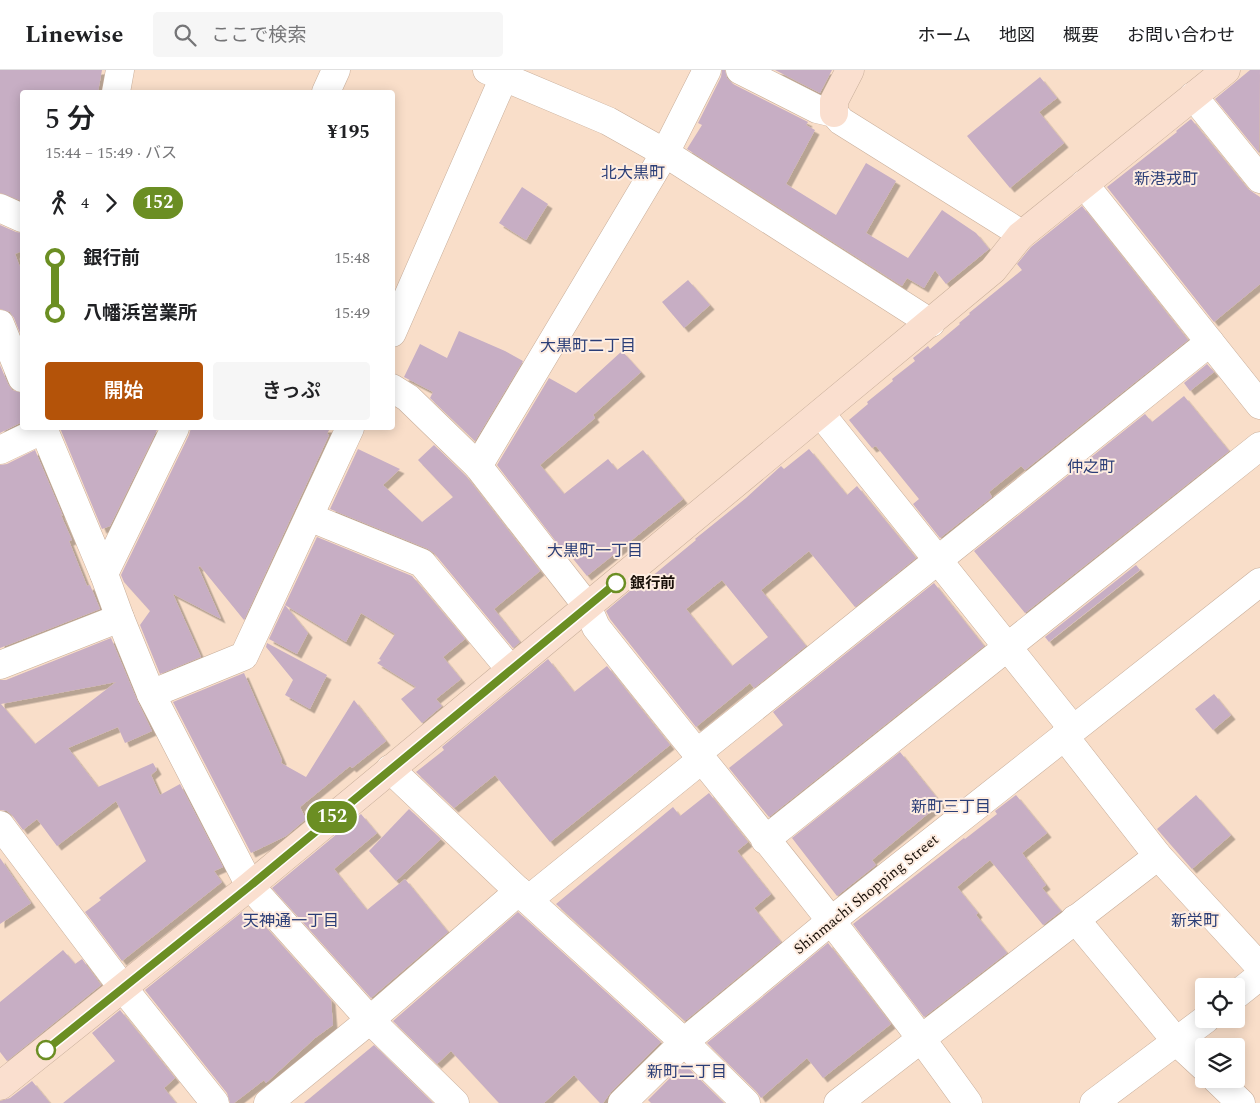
<!DOCTYPE html>
<html lang="ja">
<meta charset="utf-8">
<style>
:root{--surface:#fff;--page:#f6f6f6;--text:#202124;--muted:#757577;--line:#e0e0e0;--accent:#b45309}
body{margin:0;font-family:Spectral,"Noto Sans JP",serif;background:var(--page);color:var(--text);height:100vh;display:flex;flex-direction:column;font-size:19px;white-space:nowrap}
*{box-sizing:border-box;margin:0}
p{font-size:16px;color:var(--muted)}
.icon{flex:none;width:28px;height:28px;fill:none;stroke:currentColor;stroke-width:2;stroke-linecap:round;stroke-linejoin:round}
.map{position:relative;flex:1;overflow:hidden}
.drawer{position:absolute;left:20px;top:20px;width:375px;height:340px;display:flex;flex-direction:column;background:var(--surface);border-radius:5px;box-shadow:0 2px 12px #0003}
.drawer>*{flex:none}
.badge{padding:0 10px;border-radius:16px;font-size:18px;line-height:32px}
.controls{position:absolute;left:1195px;top:908px;display:grid;gap:10px}
.controls a{display:grid;place-items:center;width:50px;height:50px;border-radius:5px;background:var(--surface);box-shadow:0 2px 12px #0003;font-size:25px}
.map>.badge{position:absolute;translate:-50% -50%;box-shadow:0 0 0 2px #fff}
.legs{display:flex;align-items:center;gap:8px;height:55px;padding:0 25px;font-size:16px}
.legs p{margin-inline-start:auto}
.summary{display:flex;align-items:center;justify-content:space-between;height:85px;padding:0 25px}
h1{font-size:28px;font-weight:600;line-height:38px}
.button{display:flex;gap:10px;margin-top:auto;padding:10px 25px}
.button a{flex:1;height:58px;border-radius:5px;background:var(--accent);color:#fff;font-size:20px;font-weight:600;line-height:58px;text-align:center}
.button a+a{background:var(--page);color:var(--text)}
ul{padding:0 25px;list-style:none}
li{display:flex;align-items:center;gap:18px;height:55px;font-size:19px}
li i{display:grid;place-items:center;width:8px;height:100%;margin:0 6px;background:currentColor}
li i::after{content:'';width:12px;height:12px;margin:-6px;border:4px solid;border-radius:50%;background:var(--surface)}
li p{margin-inline-start:auto}
li:first-child i{background:linear-gradient(#0000 50%,currentColor 0)}
li:last-child i{background:linear-gradient(currentColor 50%,#0000 0)}
header{display:flex;align-items:center;gap:30px;box-sizing:border-box;height:70px;padding:0 25px;background:var(--surface);border-bottom:1px solid var(--line)}
header strong{font-size:24px}
nav{display:flex;gap:28px;margin-inline-start:auto;font-size:18px}
.search{width:350px;height:45px;background:var(--page);display:flex;align-items:center;gap:12px;box-sizing:border-box;padding:0 18px;border-radius:5px;color:var(--muted);font-size:19px}
.map>svg:first-child{display:block}
</style>
<header>
<strong>Linewise</strong>
<div class="search"><svg class="icon" aria-label="search" viewBox="0 0 24 24"><circle cx="10" cy="10" r="6"/><path d="M15 15l6 6"/></svg>ここで検索</div>
<nav><a>ホーム</a><a>地図</a><a>概要</a><a>お問い合わせ</a></nav>
</header>
<div class="map">
<svg width="1260" height="1033" viewBox="0 0 1260 1033">
<defs>
<filter id="shadow"><feDropShadow dx="4.5" dy="4.5" stdDeviation="0" flood-color="#0004"/></filter>
</defs>
<rect width="100%" height="100%" fill="#f9dec9"/>
<g fill="#c7aec4" fill-rule="evenodd" filter="url(#shadow)">
<path d="M0,0H102L98,22H22V131L0,123Z"/>
<path d="M722,0H725L727,8L733,14L808,52L806,55L815,60L786,114L836,145L866,93L896,111L866,163L908,188L942,140L976,163L989,179L946,214L935,200L924,218L907,208L902,216L687,79L702,55L698,53L721,7Z"/>
<path d="M775,0H832L820,23Z"/>
<path d="M1250,0H1260L1259,83L1215,29Z"/>
<path d="M1040,7L1057,28L1039,42L1064,73L1010,118L967,66Z"/>
<path d="M1191,49L1248,119L1260,127V214L1214,252L1107,117L1177,62L1176,61Z"/>
<path d="M522,117L548,134L526,170L499,153Z"/>
<path d="M1082,136L1188,270L1025,400L1021,396L989,422L992,427L940,468L913,434L919,429L876,376L872,378L849,350L868,334L867,332L893,311L892,309L915,291L913,288L928,276L930,279L960,254L959,253L970,244L969,243L1022,200L1017,194L1031,177Z"/>
<path d="M0,155L16,162L22,163V181L15,184L22,202V268L14,248L10,242L0,239Z"/>
<path d="M688,210L710,235L684,258L662,232Z"/>
<path d="M459,261L505,281L523,291L475,371L430,328L433,322L404,307L420,274L447,288Z"/>
<path d="M622,281L641,302L593,345L595,348L540,395L564,424L608,389L617,400L643,380L683,429L587,506L566,480L564,482L497,395L549,308L576,323Z"/>
<path d="M1207,294L1214,302L1190,321L1184,313Z"/>
<path d="M0,295L8,314L12,320L22,323V352L0,363Z"/>
<path d="M1184,326L1229,381L1025,543L974,481L1145,344L1152,352Z"/>
<path d="M60,358H158L110,456L102,459Z"/>
<path d="M191,358H330L327,364L329,365L244,550L200,496L198,497L221,549L173,524L201,587L160,604L140,555L150,541L124,512L121,505L189,365Z"/>
<path d="M434,375L466,406L540,501L494,539L520,572L513,578L434,483L428,479L330,439L358,379L400,399L383,415L422,452L453,427L418,390Z"/>
<path d="M809,379L847,425L857,416L916,488L855,537L809,481L761,520L806,576L754,618L750,613L696,657L610,549L606,541L643,510L645,512L696,470L695,469L746,428L781,396L784,399ZM722,510L768,567L732,596L686,539Z"/>
<path d="M35,380L63,446L60,443L72,470L69,471L87,516L90,515L100,539L0,578V395L7,394Z"/>
<path d="M317,467L412,506L465,569L443,587L461,609L436,629L442,636L422,653L401,629L416,617L377,593L381,590L379,589L395,564L361,543L346,572L285,535Z"/>
<path d="M1136,495L1140,500L1049,572L1045,567Z"/>
<path d="M934,513L984,576L769,747L729,698L783,655L773,642Z"/>
<path d="M285,535L308,563L297,584L269,569Z"/>
<path d="M111,568L137,630L152,661L125,673L118,657L68,678L98,717L153,693L157,700L151,705L160,725L180,714L223,797L214,801L222,812L122,891L85,842L101,830L99,828L146,791L116,731L57,776L37,749L23,760L12,745L7,741L0,740V610H6ZM116,612L35,674L1,634L101,615Z"/>
<path d="M267,573L327,605L310,639L285,625L293,610L266,577Z"/>
<path d="M548,589L574,622L607,596L670,675L550,772L495,705L454,738L416,702L444,680L442,677Z"/>
<path d="M244,603L282,690L281,693L306,707L354,630L386,671L352,698L350,696L300,737L306,749L286,766L251,783L173,632Z"/>
<path d="M1214,624L1231,645L1213,660L1195,639Z"/>
<path d="M900,682L941,733L872,790L876,795L837,826L792,768Z"/>
<path d="M709,723L748,772L737,781L771,824L754,838L781,872L685,951L556,834L673,737L680,746Z"/>
<path d="M1016,725L1047,763L1022,783L1046,815L1042,818L1061,841L1043,855L990,790L957,817L978,843L976,845L1007,883L924,947L853,854L964,768L965,769L997,744L995,741Z"/>
<path d="M1196,725L1231,765L1192,799L1157,759Z"/>
<path d="M409,739L441,769L396,811L369,781Z"/>
<path d="M361,744L377,763L334,799L367,840L405,809L448,862L371,928L272,818Z"/>
<path d="M0,788L31,833L0,854Z"/>
<path d="M242,842L254,844L331,930L333,955L315,968L266,1013L264,1010L234,1033H230L227,1023L145,920Z"/>
<path d="M518,842L661,972L611,1022L603,1033H600L574,1005L544,1033H499L451,981L437,994L393,951Z"/>
<path d="M828,873L891,954L823,1008L807,988L761,1028L757,1022L707,973Z"/>
<path d="M63,880L75,894L82,889L101,915L7,991L0,982V932Z"/>
<path d="M120,940L175,1008L164,1018L176,1033H63L115,991L92,963Z"/>
<path d="M374,975L433,1033H304Z"/>
<path d="M684,994L724,1033H651L648,1030Z"/>
<path d="M32,1011L50,1033H0V1031L10,1028Z"/>
</g>
<g fill="none" stroke-linecap="round" stroke-linejoin="round">
<g stroke="#c8ae9a" stroke-width="29">
<g id="street">
<path d="M487,0L608,51L665,83L931,253"/>
<path d="M740,0L817,39L834,43L841,51L1012,158L1020,166"/>
<path d="M116,22L120,0"/>
<path d="M326,22L336,0"/>
<path d="M1193,26L1260,109"/>
<path d="M1084,114L1260,335"/>
<path d="M0,138L22,148"/>
<path d="M0,254L22,308"/>
<path d="M392,263L507,0"/>
<path d="M392,318L408,328L478,396L587,536L596,557C721,715 851,869 968,1033"/>
<path d="M821,344L1073,659"/>
<path d="M43,358L104,504L120,548L151,624L250,816L370,950L455,1033"/>
<path d="M0,380L44,359"/>
<path d="M478,396L665,83L707,0"/>
<path d="M309,447L422,493L510,599"/>
<path d="M104,504L175,358"/>
<path d="M0,595L120,548"/>
<path d="M151,624L244,586L350,358"/>
<path d="M1064,666L1158,786L1260,897"/>
<path d="M696,684L1210,272"/>
<path d="M390,699L528,830L684,972L746,1033"/>
<path d="M0,755L123,918L215,1033"/>
<path d="M765,770L1260,376"/>
<path d="M528,830L701,690"/>
<path d="M1075,849L1177,972L1204,997"/>
<path d="M1236,925L1260,906"/>
<path d="M1216,1009L1241,1033"/>
<path d="M268,1033L370,950L519,821"/>
<path d="M622,1033L684,972L832,850L1260,512"/>
<path d="M838,1033L1158,786"/>
<path d="M1094,1033L1206,949"/>
</g>
</g>
<g stroke="#c8ae9a" stroke-width="29">
<g id="secondary">
<path d="M834,43V31L850,0"/>
<path d="M0,1016L250,816L993,200L1020,166L1226,0"/>
</g>
</g>
<use href="#street" stroke="#fff" stroke-width="28"/>
<use href="#secondary" stroke="#fadfcf" stroke-width="28"/>
</g>
<g fill="none" stroke-linecap="round" stroke-linejoin="round">
<g stroke="#fff" stroke-width="11">
<path id="line-1" d="M46,980L250,816L616,513"/>
</g>
<use href="#line-1" stroke="#6b8e23" stroke-width="8"/>
</g>
<g fill="#fff" stroke="#6b8e23" stroke-width="2.5">
<circle cx="616" cy="513" r="9"/>
<circle cx="46" cy="980" r="9"/>
</g>
<g text-anchor="middle" stroke-width="4" stroke-linejoin="round" paint-order="stroke">
<g font-size="15" font-weight="bold" fill="#170e07" stroke="#feede1" text-anchor="start">
<text x="630" y="518">銀行前</text>
</g>
<g font-size="15" fill="#170e07" stroke="#feede1">
<text transform="translate(866 824) rotate(-39)" y="5">Shinmachi Shopping Street</text>
</g>
<g font-size="16" fill="#2b3e77" stroke="#feede1">
<text x="633" y="108">北大黒町</text>
<text x="1166" y="114">新港戎町</text>
<text x="588" y="281">大黒町二丁目</text>
<text x="1091" y="402">仲之町</text>
<text x="595" y="486">大黒町一丁目</text>
<text x="951" y="742">新町三丁目</text>
<text x="291" y="856">天神通一丁目</text>
<text x="1195" y="856">新栄町</text>
<text x="687" y="1007">新町二丁目</text>
</g>
</g>
</svg>
<div class="controls">
<a><svg class="icon" aria-label="locate" viewBox="0 0 24 24"><circle cx="12" cy="12" r="6"/><path d="M12 2v4M12 18v4M2 12h4M18 12h4"/></svg></a>
<a><svg class="icon" aria-label="layers" viewBox="0 0 24 24"><path d="M12 4l9 5-9 5-9-5zM3 14l9 5 9-5"/></svg></a>
</div>
<b class="badge" style="left:332px;top:747px;background:#6b8e23;color:#fff">152</b>
<section class="drawer">
<div class="summary"><div><h1>5 分</h1><p>15:44 – 15:49 · バス</p></div><b>¥195</b></div>
<div class="legs"><svg class="icon" aria-label="walk" viewBox="0 0 24 24"><circle cx="13" cy="4" r="2"/><path d="M13 8l-2 6 4 7M11 14l-3 7M7 12l3-4h3l4 4"/></svg>4<svg class="icon" aria-label="forward" viewBox="0 0 24 24"><path d="M9 5l7 7-7 7"/></svg><b class="badge" style="background:#6b8e23;color:#fff">152</b></div>
<ul>
<li><i style="color:#6b8e23"></i><b>銀行前</b><p>15:48</p></li>
<li><i style="color:#6b8e23"></i><b>八幡浜営業所</b><p>15:49</p></li>
</ul>
<div class="button"><a>開始</a><a>きっぷ</a></div>
</section>
</div>
